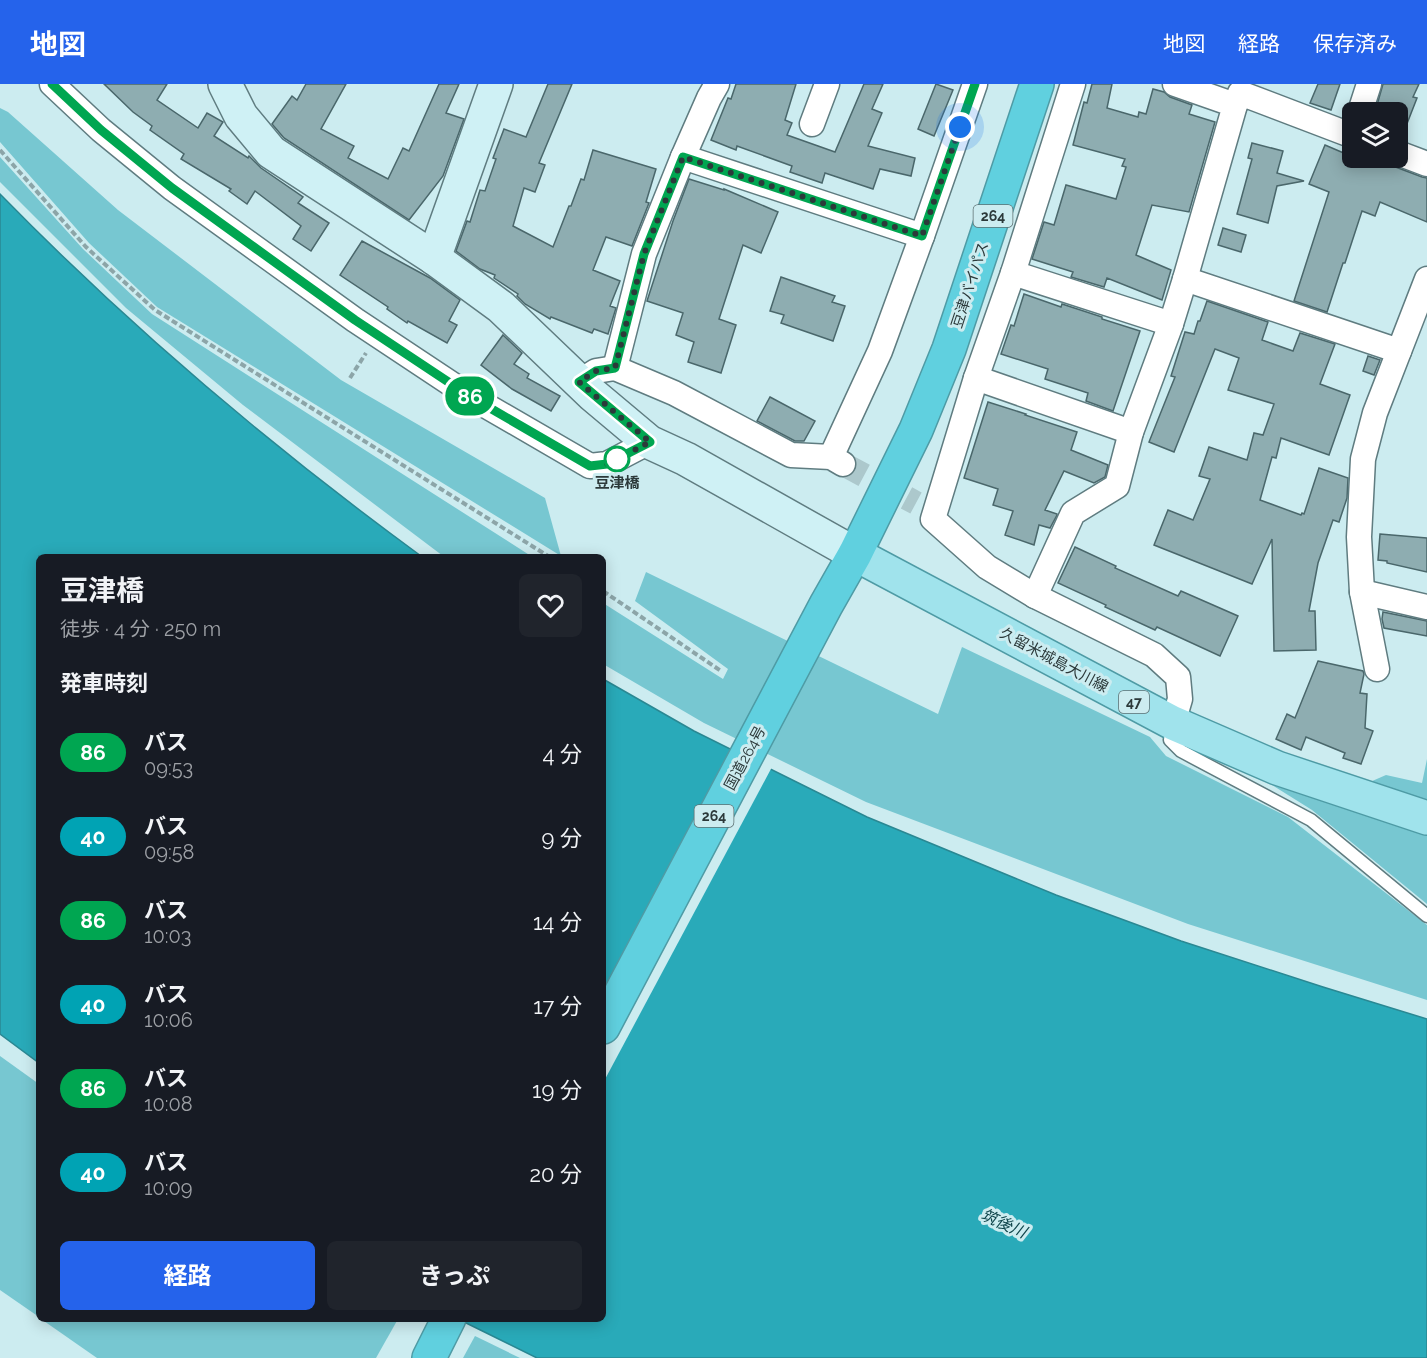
<!DOCTYPE html>
<html lang="ja">
<meta charset="utf-8">
<style>
:root{--surface:#171b24;--page:#20242c;--text:#f1f3f6;--muted:#9ea1a6;--accent:#2563eb}
body{margin:0;font-family:Raleway,"Noto Sans JP",sans-serif;background:var(--page);color:var(--text);height:100vh;display:flex;flex-direction:column;font-size:22px;white-space:nowrap}
*{box-sizing:border-box;margin:0}
p{font-size:20px;color:var(--muted)}
.icon{flex:none;width:33px;height:33px;fill:none;stroke:currentColor;stroke-width:2;stroke-linecap:round;stroke-linejoin:round}
.map{position:relative;flex:1;overflow:hidden}
.sheet{position:absolute;left:36px;top:470px;width:570px;height:768px;display:flex;flex-direction:column;background:var(--surface);border-radius:9px;box-shadow:0 3px 15px #0003}
.sheet>*{flex:none}
.badge{padding:0 12px;border-radius:20px;font-size:21px;line-height:39px}
.controls{position:absolute;left:1342px;top:18px;display:grid;gap:12px}
.controls a{display:grid;place-items:center;width:66px;height:66px;border-radius:9px;background:var(--surface);box-shadow:0 3px 15px #0003;font-size:30px}
.you{position:absolute;width:30px;height:30px;margin:-15px;border:4px solid #fff;border-radius:50%;background:#1a73e8;box-shadow:0 0 0 9px #1a73e833}
.map>.badge{position:absolute;translate:-50% -50%;box-shadow:0 0 0 3px #fff}
h2{padding:0 24px;font-size:22px;line-height:54px}
.round{display:grid;place-items:center;flex:none;width:63px;height:63px;border-radius:9px;background:var(--page)}
.summary{display:flex;align-items:center;justify-content:space-between;height:102px;padding:0 24px}
h1{font-size:28px;font-weight:700;line-height:45px}
.primary-button{display:flex;gap:12px;margin-top:auto;padding:12px 24px}
.primary-button a{flex:1;height:69px;border-radius:9px;background:var(--accent);color:#fff;font-size:24px;font-weight:700;line-height:69px;text-align:center}
.primary-button a+a{background:var(--page);color:var(--text)}
ul{padding:0;list-style:none}
li{display:flex;align-items:center;gap:18px;height:84px;padding:0 24px}
li div{flex:1}
li b{display:block;font-size:22px}
li em{font-style:normal}
li .badge{min-width:66px;font-weight:700;text-align:center}
header{display:flex;align-items:center;gap:36px;box-sizing:border-box;height:84px;padding:0 30px;background:var(--accent);color:#fff}
header strong{font-size:28px}
nav{display:flex;gap:33px;margin-inline-start:auto;font-size:21px}
.map>svg:first-child{display:block}
</style>
<header>
<strong>地図</strong>
<nav><a>地図</a><a>経路</a><a>保存済み</a></nav>
</header>
<div class="map">
<svg width="1427" height="1274" viewBox="0 0 1427 1274">
<rect width="100%" height="100%" fill="#ccecf0"/>
<g fill="#77c7d1">
<path d="M0,24L8,28L118,126L341,296L545,414L561,472L157,223L89,159L0,58Z"/>
<path d="M0,73L83,165L152,230L531,472H443L243,321L126,224L0,98Z"/>
<path d="M646,488L938,630L962,563L1150,653L1166,672L1288,733L1427,841V916L1188,840L866,718L704,639L603,580V519L723,595L728,585L635,517Z"/>
<path d="M1427,675V720L1363,701L1386,691L1422,699Z"/>
<path d="M1259,693L1427,745V820L1312,726Z"/>
<path d="M0,972L39,1000V1233L0,1206Z"/>
<path d="M41,1235H398L376,1274H97Z"/>
<path d="M475,1252L520,1274H463Z"/>
</g>
<g fill="#29aab9" stroke="#2a8893" stroke-width="1.5">
<path d="M0,110C129,242 272,363 421,472H39V979L0,950Z"/>
<path d="M603,595L694,647L867,733L1056,811L1181,857L1323,903L1427,935V1274H537L458,1235L603,1234Z"/>
</g>
<path fill="#ccecf0" d="M738,666L772,683L603,999V920Z"/>
<g fill="#8eadb1" stroke="#4a676b" stroke-width="1.5">
<path d="M104,0H167L157,16L198,44L207,29L223,38L214,52L248,74L249,72L261,84L303,113L298,119L329,139L311,167L293,155L301,142L255,107L247,120L229,107L231,105L181,75L184,70L150,46L152,42L133,28Z"/>
<path d="M306,0H346L321,45L354,62L348,74L388,95L403,64L409,67L439,0H459L446,29L464,35L443,92L409,136L284,54L272,40L292,12L297,16Z"/>
<path d="M548,0H572L539,79L545,81L535,108L524,104L513,142L553,163L569,122H571L581,95L584,96L593,66L656,85L646,118L649,119L632,162L606,153L593,186L620,197L610,222L616,224L608,250L594,245L592,249L551,233L550,235L525,220L517,212L518,210L494,194L495,191L480,185L456,167L467,137L470,138L480,106L485,107L496,75L493,74L504,45L526,53Z"/>
<path d="M736,0H796L785,36L792,39L787,51L835,68L864,0H883L872,25L882,29L868,62L915,74L911,92L880,85L873,105L825,89L822,99L790,88L792,82L737,62L736,66L711,56L728,14L731,15Z"/>
<path d="M936,0L953,6L934,52L918,45Z"/>
<path d="M1092,0H1112L1107,24L1138,33L1139,28L1146,30L1153,5L1164,8L1170,13L1192,21L1189,30L1215,38L1189,128L1152,121L1136,171L1171,186L1162,216L1107,194L1104,203L1071,193L1073,188L1032,175L1044,138L1054,141L1066,101L1116,115L1126,83L1122,82L1125,75L1073,61L1084,18L1087,19Z"/>
<path d="M1318,0H1340L1331,26L1310,19Z"/>
<path d="M1383,0H1419L1413,13L1417,14L1401,55H1398V28H1375Z"/>
<path d="M1252,59L1283,67L1277,89L1304,97L1277,102L1268,139L1237,130L1252,75L1248,74Z"/>
<path d="M1325,61L1367,79L1369,74H1385L1387,78L1393,82L1422,93L1427,94V138L1380,118L1375,132L1362,127L1345,179H1343L1327,228L1294,217L1329,108L1309,100Z"/>
<path d="M689,95L724,106V105L778,128L761,169L743,161L719,235L736,241L721,289L688,278L694,258L676,251L683,229L647,217L673,137Z"/>
<path d="M1223,144L1246,151L1241,168L1218,161Z"/>
<path d="M362,157L430,194L460,216L449,237L457,241L447,259L408,237L407,239L387,225L388,223L340,191Z"/>
<path d="M781,193L835,212L832,218L845,222L833,257L781,239L784,231L770,227Z"/>
<path d="M1024,210L1061,223L1062,220L1102,233V235L1140,247L1113,327L1086,317L1088,309L1045,295L1048,285L1001,270L1011,241L1014,242Z"/>
<path d="M1207,217L1268,238L1262,256L1293,267L1300,249L1335,260L1320,300L1350,311L1329,371L1281,354L1276,374L1272,373L1260,416L1301,431L1302,429L1304,430L1319,384L1348,394L1347,414L1339,438L1333,436L1318,479L1309,527H1315L1316,566L1274,567L1272,455L1252,500L1154,461L1168,426L1193,436L1210,395L1199,392L1209,363L1247,376L1254,349L1263,351L1274,320L1228,306L1239,274L1215,265L1174,368L1149,358L1175,293L1171,292L1185,248L1194,250L1198,237H1200Z"/>
<path d="M503,251L522,269L514,280L529,290L527,294L560,312L551,327L512,305L481,281Z"/>
<path d="M1368,272L1380,276L1374,291L1363,287Z"/>
<path d="M770,313L815,337L804,357H795L757,337Z"/>
<path d="M988,318L1026,330L1025,331L1077,348L1071,366L1108,381L1105,393L1094,399L1064,387L1045,426L1057,430V431L1050,444L1039,441L1034,461L1005,451L1013,427L993,421L998,405L964,394Z"/>
<path d="M1380,450L1427,454V488L1387,479V477L1378,476Z"/>
<path d="M1075,463L1116,482L1115,484L1178,512L1181,507L1238,532L1220,572L1157,543L1155,546L1105,523L1106,521L1058,499Z"/>
<path d="M1383,528L1427,537V552L1384,544L1382,535Z"/>
<path d="M1318,577L1363,587L1364,590L1360,609L1367,610L1365,644L1373,647L1361,680L1343,674L1345,669L1306,653L1301,666L1276,655L1287,630L1295,634Z"/>
</g>
<g fill="none" stroke-linecap="round" stroke-linejoin="round">
<path stroke="#acc8cc" stroke-width="24" stroke-dasharray="24 12" stroke-linecap="butt" d="M843,380L916,419"/>
<g stroke="#5f7c80" stroke-width="15">
<path id="lane" d="M1172,641L1170,656L1181,667L1311,736L1427,832"/>
</g>
<g stroke="#5f7c80" stroke-width="27">
<g id="street">
<path d="M52,0L101,46L172,104L355,236L471,313L590,382L607,380L649,358"/>
<path d="M1073,0L1013,189L976,294L933,435L987,483L1035,512L1154,571L1178,593L1180,615L1173,639"/>
<path d="M1235,21L1240,9L1353,52"/>
<path d="M1360,28L1369,0"/>
<path d="M812,40L827,0"/>
<path d="M1398,69L1427,80"/>
<path d="M683,73L922,152L975,0"/>
<path d="M1013,189L1171,240"/>
<path d="M1185,195L1399,267"/>
<path d="M615,284L644,170L683,73L709,14L717,0"/>
<path d="M976,294L1131,348"/>
<path d="M579,298L596,287L615,284L674,309L791,371L831,373L843,380"/>
<path d="M831,373L880,267L922,152"/>
<path d="M1362,508L1427,523"/>
<path d="M1035,512L1073,429L1117,402L1131,348L1171,240L1185,195L1235,21L1175,0"/>
<path d="M1377,585L1362,508L1359,453L1363,375L1375,329L1427,195"/>
</g>
</g>
<g stroke="#5f7c80" stroke-width="36">
<g id="secondary">
<path d="M225,0L241,32L271,68L434,174L501,223L593,311L649,358L686,375L855,470"/>
<path d="M434,174L496,0"/>
</g>
</g>
<g stroke="#4e9ba5" stroke-width="36">
<path id="primary" d="M855,470L1173,639L1277,684L1427,734"/>
</g>
<g stroke="#4e9ba5" stroke-width="36">
<g id="highway">
<path d="M603,943L826,521L855,470L916,346L949,265L1037,0"/>
<path d="M429,1274L449,1234"/>
</g>
</g>
<g stroke="#8ca5a8" stroke-width="4" stroke-dasharray="6 3" stroke-linecap="butt">
<path d="M0,66L86,163L155,226L548,472"/>
<path d="M350,294L366,269"/>
<path d="M603,507L721,587"/>
</g>
<use href="#lane" stroke="#fff" stroke-width="12"/>
<use href="#street" stroke="#fff" stroke-width="24"/>
<use href="#secondary" stroke="#cff1f5" stroke-width="33"/>
<use href="#primary" stroke="#a0e3ec" stroke-width="33"/>
<use href="#highway" stroke="#60d0df" stroke-width="33"/>
</g>
<g fill="none" stroke-linecap="round" stroke-linejoin="round">
<g stroke="#fff" stroke-width="14">
<path id="line" d="M52,0L101,46L172,104L355,236L471,313L590,382L607,380L650,358L579,298L596,287L615,284L644,170L683,73L922,152L975,0"/>
</g>
<use href="#line" stroke="#00a651" stroke-width="9"/>
<path stroke="#2c393a" stroke-width="6" stroke-dasharray="0 10.8" d="M617,375L607,380L650,358L579,298L596,287L615,284L644,170L683,73L922,152L960,43"/>
</g>
<circle fill="#fff" stroke="#00a651" stroke-width="3" cx="617" cy="375" r="12"/>
<g text-anchor="middle" stroke-width="6" stroke-linejoin="round" paint-order="stroke">
<g fill="#ccecf0" stroke="#5c6f71" stroke-width="1.5">
<rect x="973.5" y="121" width="39" height="22" rx="4.5"/>
<rect x="1119" y="607" width="30" height="22" rx="4.5"/>
<rect x="694.5" y="721" width="39" height="22" rx="4.5"/>
</g>
<g font-size="14" font-weight="bold" fill="#2c393a">
<text x="993" y="137">264</text>
<text x="1134" y="623">47</text>
<text x="714" y="737">264</text>
</g>
<g font-size="15" fill="#2c393a" stroke="#ccecf0">
<text transform="translate(970 201) rotate(-72)" y="5">豆津バイパス</text>
<text transform="translate(1054 576) rotate(28)" y="5">久留米城島大川線</text>
<text transform="translate(745 674) rotate(-62)" y="5">国道264号</text>
</g>
<g font-size="15" font-weight="bold" fill="#2c393a" stroke="#ccecf0">
<text x="617" y="404">豆津橋</text>
</g>
<g font-size="16" font-style="italic" fill="#0f454b" stroke="#ccecf0">
<text transform="translate(1004 1139) rotate(24)" y="6">筑後川</text>
</g>
</g>
</svg>
<div class="controls">
<a><svg class="icon" aria-label="layers" viewBox="0 0 24 24"><path d="M12 4l9 5-9 5-9-5zM3 14l9 5 9-5"/></svg></a>
</div>
<div class="you" style="left:960px;top:43px"></div>
<b class="badge" style="left:470px;top:312px;background:#00a651;color:#fff">86</b>
<section class="sheet">
<div class="summary"><div><h1>豆津橋</h1><p>徒歩 · 4 分 · 250 m</p></div><a class="round"><svg class="icon" aria-label="heart" viewBox="0 0 24 24"><path d="M12 20l-8-8c-3-5 5-10 8-4 3-6 11-1 8 4z"/></svg></a></div>
<h2>発車時刻</h2>
<ul>
<li><span class="badge" style="background:#00a651;color:#fff">86</span><div><b>バス</b><p>09:53</p></div><em>4 分</em></li>
<li><span class="badge" style="background:#00a3b4;color:#fff">40</span><div><b>バス</b><p>09:58</p></div><em>9 分</em></li>
<li><span class="badge" style="background:#00a651;color:#fff">86</span><div><b>バス</b><p>10:03</p></div><em>14 分</em></li>
<li><span class="badge" style="background:#00a3b4;color:#fff">40</span><div><b>バス</b><p>10:06</p></div><em>17 分</em></li>
<li><span class="badge" style="background:#00a651;color:#fff">86</span><div><b>バス</b><p>10:08</p></div><em>19 分</em></li>
<li><span class="badge" style="background:#00a3b4;color:#fff">40</span><div><b>バス</b><p>10:09</p></div><em>20 分</em></li>
</ul>
<div class="primary-button"><a>経路</a><a>きっぷ</a></div>
</section>
</div>
